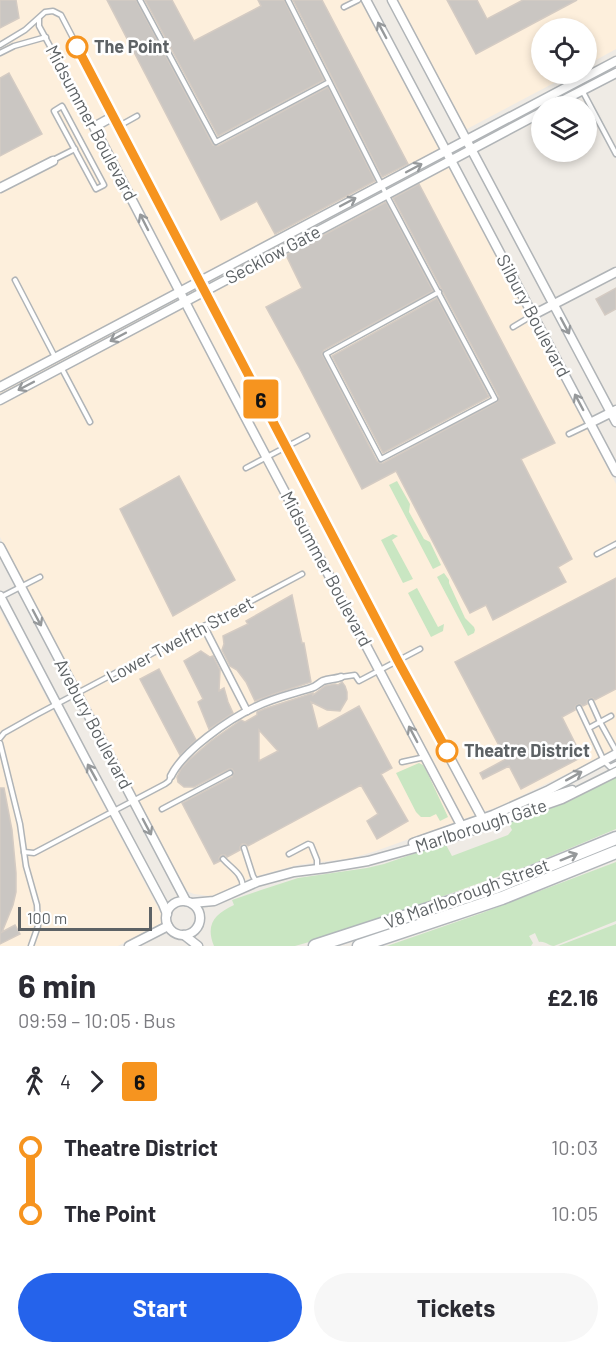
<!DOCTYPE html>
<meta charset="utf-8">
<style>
:root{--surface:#fff;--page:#f7f7f7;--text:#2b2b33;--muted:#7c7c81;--accent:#2563eb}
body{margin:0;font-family:Barlow,sans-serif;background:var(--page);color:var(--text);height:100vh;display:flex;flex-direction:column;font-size:22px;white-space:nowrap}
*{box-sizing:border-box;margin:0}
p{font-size:20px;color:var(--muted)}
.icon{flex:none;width:33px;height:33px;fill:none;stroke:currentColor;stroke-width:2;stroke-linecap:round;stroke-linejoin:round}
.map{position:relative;height:946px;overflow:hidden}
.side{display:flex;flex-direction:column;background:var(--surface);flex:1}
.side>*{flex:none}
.badge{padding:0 12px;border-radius:4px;font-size:21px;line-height:39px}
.tools{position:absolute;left:531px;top:18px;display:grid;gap:12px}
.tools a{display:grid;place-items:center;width:66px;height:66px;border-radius:50%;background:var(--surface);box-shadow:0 3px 9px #0003;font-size:30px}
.scale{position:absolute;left:18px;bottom:15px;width:134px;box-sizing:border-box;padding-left:6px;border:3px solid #5d6265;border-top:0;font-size:16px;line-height:21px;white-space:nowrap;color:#5d6265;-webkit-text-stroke:4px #fff;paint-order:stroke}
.map>.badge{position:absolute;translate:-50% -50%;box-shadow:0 0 0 3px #fff}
.legs{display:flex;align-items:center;gap:9px;height:66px;padding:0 18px;font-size:20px}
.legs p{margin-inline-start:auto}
.summary{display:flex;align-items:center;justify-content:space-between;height:102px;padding:0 18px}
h1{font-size:33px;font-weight:700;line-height:45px}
.cta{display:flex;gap:12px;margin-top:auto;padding:12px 18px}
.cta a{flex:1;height:69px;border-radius:36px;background:var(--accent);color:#fff;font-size:24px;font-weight:700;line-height:69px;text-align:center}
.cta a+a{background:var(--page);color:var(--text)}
ul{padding:0 18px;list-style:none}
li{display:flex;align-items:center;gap:21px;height:66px;font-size:22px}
li i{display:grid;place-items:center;width:9px;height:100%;margin:0 8px;background:currentColor}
li i::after{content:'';width:15px;height:15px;margin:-8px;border:4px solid;border-radius:50%;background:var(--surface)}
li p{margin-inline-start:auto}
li:first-child i{background:linear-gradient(#0000 50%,currentColor 0)}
li:last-child i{background:linear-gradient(currentColor 50%,#0000 0)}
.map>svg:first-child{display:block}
</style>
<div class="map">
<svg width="616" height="946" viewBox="0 0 616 946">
<rect width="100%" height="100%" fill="#efebe5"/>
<g fill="#fdefdc">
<path d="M0,0H362L616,484V750L500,806L376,851L352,858L297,865L250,878L218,894L210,896L194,894L187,891L0,537Z"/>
<path d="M398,0H616V49L587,65L586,28H542V74H571L467,129V131Z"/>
<path d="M0,610L165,921L118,946H0Z"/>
</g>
<g fill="#c9e6c2">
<path d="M397,481L410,504L409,512L424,539L430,542L441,565L433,569L389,485Z"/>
<path d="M393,534L398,536L392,540L413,579L403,583L381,540Z"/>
<path d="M444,573L449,580V583L465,618L474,627L475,630L474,633L468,636L437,577Z"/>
<path d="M417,588L438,627L444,624L443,631L431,637L408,593Z"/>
<path d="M419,763L423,765L427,772L448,817L440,821L436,814L430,817H421L416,812L396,773Z"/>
<path d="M616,777V829L530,865L334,935L295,946H214C205,924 215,914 234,905L232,900L261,890L298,878L367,868L384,864L445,843L452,856L508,835L512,830L507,820L549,809L570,801Z"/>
<path d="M616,862V921L554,946C548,946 546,941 539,942L535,933L529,936L533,943L531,946H387L482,913Z"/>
<path d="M616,924V946H558Z"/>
</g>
<g fill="#cac6c2" stroke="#d4cbc3" stroke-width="1.5" fill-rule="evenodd">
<path d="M0,0H16L19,18L0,28Z"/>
<path d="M107,0H136L213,145L218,146L328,87L375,181L275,234L257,201L221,220Z"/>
<path d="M145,0H172L194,41L261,6L258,0H284L324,80L218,136Z"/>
<path d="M293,0H322L408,164L382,177Z"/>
<path d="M447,0H477L487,19L523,0H577L476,54Z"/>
<path d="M9,73L42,134L0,156V78Z"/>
<path d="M419,184L555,443L521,459L572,559L558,567L566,582L493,620L486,605L470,613L396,471L362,489L301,371L266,307L302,288L286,255L386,202L433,291L324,350L322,354L377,461L380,463H383L497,402L499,397L393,198Z"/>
<path d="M616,288V309L605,315L596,299Z"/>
<path d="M437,298L489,397L383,453L332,356Z"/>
<path d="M179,476L235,580L173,616L120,509Z"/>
<path d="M616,578V689L595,700L592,698L589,699L587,701V704L583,706L580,704L577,705L575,707V710L562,717L582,757L521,789L509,766L483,779L480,773L506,759L455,662Z"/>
<path d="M292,595L302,643H304L311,682L274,694L255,701L246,682L237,670L230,666L222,650L224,644L223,636L248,624L246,621Z"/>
<path d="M201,651L210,657L213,656L220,670L219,691L224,688L228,702L233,713L209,729L198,702L203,699L184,661Z"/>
<path d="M159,669L196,740L180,755L140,679Z"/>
<path d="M342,682L345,686L347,692V699L340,711L327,710L311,702L318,729L359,706L392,768L381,774L408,821L377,839L367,821L378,814L361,785L248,846L245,844H242L240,847V850L227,857L225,855H221L219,858L220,861L214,864L182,803L232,777L234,772L232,769H229L194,787H184L178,782L177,777L181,769L189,760L211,741L241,720L245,722L257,715V712L264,709L313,693V695L325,686L335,684L338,685ZM259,730L278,751L259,761Z"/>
<path d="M0,788H4L12,830L16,873V892L13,905L2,932L15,925L20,934L0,944Z"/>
</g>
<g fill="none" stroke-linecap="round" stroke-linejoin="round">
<g stroke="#b0b4b7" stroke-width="7">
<g id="service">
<path d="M140,0L216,142L329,82"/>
<path d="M288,0L388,198L495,399L381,459L326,354L439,292"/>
<path d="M344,7L358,0"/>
<path d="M39,19V26L94,127"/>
<path d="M0,45L25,30L45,12L53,11L61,15L113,115"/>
<path d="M0,53L14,46L46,37"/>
<path d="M583,92L616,154"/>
<path d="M62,106L104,185L96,189L54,111Z"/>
<path d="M119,126L137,116"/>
<path d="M53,160L75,149"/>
<path d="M15,280L55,357"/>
<path d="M513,327L533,315"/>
<path d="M61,367L90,422"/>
<path d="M569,434L590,424"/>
<path d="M246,468L307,436"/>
<path d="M597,554L616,544"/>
<path d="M1,597L40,577"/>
<path d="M341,677L355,675L359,681L420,649"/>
<path d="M591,702L600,722L616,751"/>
<path d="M579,708L604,761L610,767L616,764"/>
<path d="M589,728L611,716"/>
<path d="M0,738L4,733L36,715L302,574"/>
<path d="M0,743L20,824L26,866L37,905L38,926L31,946"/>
<path d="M402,762L425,757"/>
<path d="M162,809L230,773"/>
<path d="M244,848L253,876L256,881"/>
<path d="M24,852L34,853L165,784L169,781L171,776"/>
<path d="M289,854L308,844L311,845L317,860V868"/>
<path d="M223,859C232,869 242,873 243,887"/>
</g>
</g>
<g stroke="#b0b4b7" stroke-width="9">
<g id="pedestrian">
<path d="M204,627L247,711"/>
<path d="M171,776C183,751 229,719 255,707C273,698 292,694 311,688C316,687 319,683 323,681C329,679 336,679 341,677"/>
</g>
</g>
<g stroke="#b0b4b7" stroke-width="11">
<g id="minor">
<path d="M366,0L616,472"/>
<path d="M392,0L616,422"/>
<path d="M552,106L616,73"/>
<path d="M0,188L53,161"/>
<path d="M533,315L616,272"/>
<path d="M0,387L616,61"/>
<path d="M0,400L542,112"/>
<path d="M590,423L616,410"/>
<path d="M0,547L186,901"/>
<path d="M0,596L85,758L163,904L167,914"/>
<path d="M535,802L572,790"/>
<path d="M461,825L232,392L94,127L112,117L114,116L398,661L486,825"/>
<path d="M413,843L493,815L547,791L616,754"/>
<circle cx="183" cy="918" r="17"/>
<path d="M192,903L214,901L257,882L294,872L326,868L368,861L444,840L562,799L616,772"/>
<path d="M184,935L198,946"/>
<path d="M129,946L168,926"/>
</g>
</g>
<g stroke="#b1b6ba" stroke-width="15">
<g id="secondary">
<path d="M315,946L496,887L616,838"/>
<path d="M359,946L502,898L616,852"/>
</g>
</g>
<use href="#service" stroke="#fff" stroke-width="4"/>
<use href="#pedestrian" stroke="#fff" stroke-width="6"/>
<use href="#minor" stroke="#fff" stroke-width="8"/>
<use href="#secondary" stroke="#fff" stroke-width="12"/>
</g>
<defs><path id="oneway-shaft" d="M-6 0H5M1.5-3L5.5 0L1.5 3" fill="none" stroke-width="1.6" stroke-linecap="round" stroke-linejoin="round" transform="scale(1.5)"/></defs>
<g stroke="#96999b">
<use href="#oneway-shaft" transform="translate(382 30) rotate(-118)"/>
<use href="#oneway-shaft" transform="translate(414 168) rotate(-28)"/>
<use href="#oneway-shaft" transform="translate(348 202) rotate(-28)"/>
<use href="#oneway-shaft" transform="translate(144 222) rotate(-117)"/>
<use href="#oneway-shaft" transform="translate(565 326) rotate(62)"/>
<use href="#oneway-shaft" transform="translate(118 337) rotate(152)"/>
<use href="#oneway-shaft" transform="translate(26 386) rotate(152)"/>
<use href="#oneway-shaft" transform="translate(579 402) rotate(-118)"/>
<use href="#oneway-shaft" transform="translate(37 618) rotate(62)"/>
<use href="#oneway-shaft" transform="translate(413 734) rotate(-118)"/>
<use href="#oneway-shaft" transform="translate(92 772) rotate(-119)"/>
<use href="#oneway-shaft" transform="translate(574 776) rotate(-29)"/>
<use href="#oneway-shaft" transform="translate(147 827) rotate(62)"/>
<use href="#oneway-shaft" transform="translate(569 857) rotate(-22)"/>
</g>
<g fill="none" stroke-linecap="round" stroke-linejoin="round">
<g stroke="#fff" stroke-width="14">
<path id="line-1" d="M77,47L398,661L447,751"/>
</g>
<use href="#line-1" stroke="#f6941f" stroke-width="9"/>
</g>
<g fill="#fff" stroke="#f6941f" stroke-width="3">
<circle cx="77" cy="47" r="10"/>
<circle cx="447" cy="751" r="10"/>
</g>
<g text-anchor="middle" stroke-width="5" stroke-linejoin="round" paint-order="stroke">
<g font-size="18" font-weight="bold" fill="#5d6265" stroke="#fff" text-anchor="start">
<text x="94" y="53">The Point</text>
<text x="464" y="757">Theatre District</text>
</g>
<g font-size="18" fill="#5d6265" stroke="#fff">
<text transform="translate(91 123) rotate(62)" y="6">Midsummer Boulevard</text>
<text transform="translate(273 255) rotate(-28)" y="6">Secklow Gate</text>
<text transform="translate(533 316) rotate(62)" y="6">Silbury Boulevard</text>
<text transform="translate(326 569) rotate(62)" y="6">Midsummer Boulevard</text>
<text transform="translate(180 640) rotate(-28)" y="6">Lower Twelfth Street</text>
<text transform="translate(93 724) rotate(62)" y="6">Avebury Boulevard</text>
<text transform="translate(481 826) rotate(-18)" y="6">Marlborough Gate</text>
<text transform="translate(467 894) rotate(-20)" y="6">V8 Marlborough Street</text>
</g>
</g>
</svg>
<div class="tools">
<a><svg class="icon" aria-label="locate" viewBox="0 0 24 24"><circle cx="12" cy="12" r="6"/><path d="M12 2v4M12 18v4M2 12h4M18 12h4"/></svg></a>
<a><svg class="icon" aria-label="layers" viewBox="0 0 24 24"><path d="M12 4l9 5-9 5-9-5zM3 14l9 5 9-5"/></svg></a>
</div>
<div class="scale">100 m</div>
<b class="badge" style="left:261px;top:399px;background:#f6941f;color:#111">6</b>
</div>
<section class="side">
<div class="summary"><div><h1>6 min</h1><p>09:59 – 10:05 · Bus</p></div><b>£2.16</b></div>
<div class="legs"><svg class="icon" aria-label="walk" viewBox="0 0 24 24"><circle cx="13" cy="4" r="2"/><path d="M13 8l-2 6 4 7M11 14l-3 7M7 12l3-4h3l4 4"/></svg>4<svg class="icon" aria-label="forward" viewBox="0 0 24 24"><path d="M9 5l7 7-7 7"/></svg><b class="badge" style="background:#f6941f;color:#111">6</b></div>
<ul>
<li><i style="color:#f6941f"></i><b>Theatre District</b><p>10:03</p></li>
<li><i style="color:#f6941f"></i><b>The Point</b><p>10:05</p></li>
</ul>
<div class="cta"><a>Start</a><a>Tickets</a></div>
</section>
